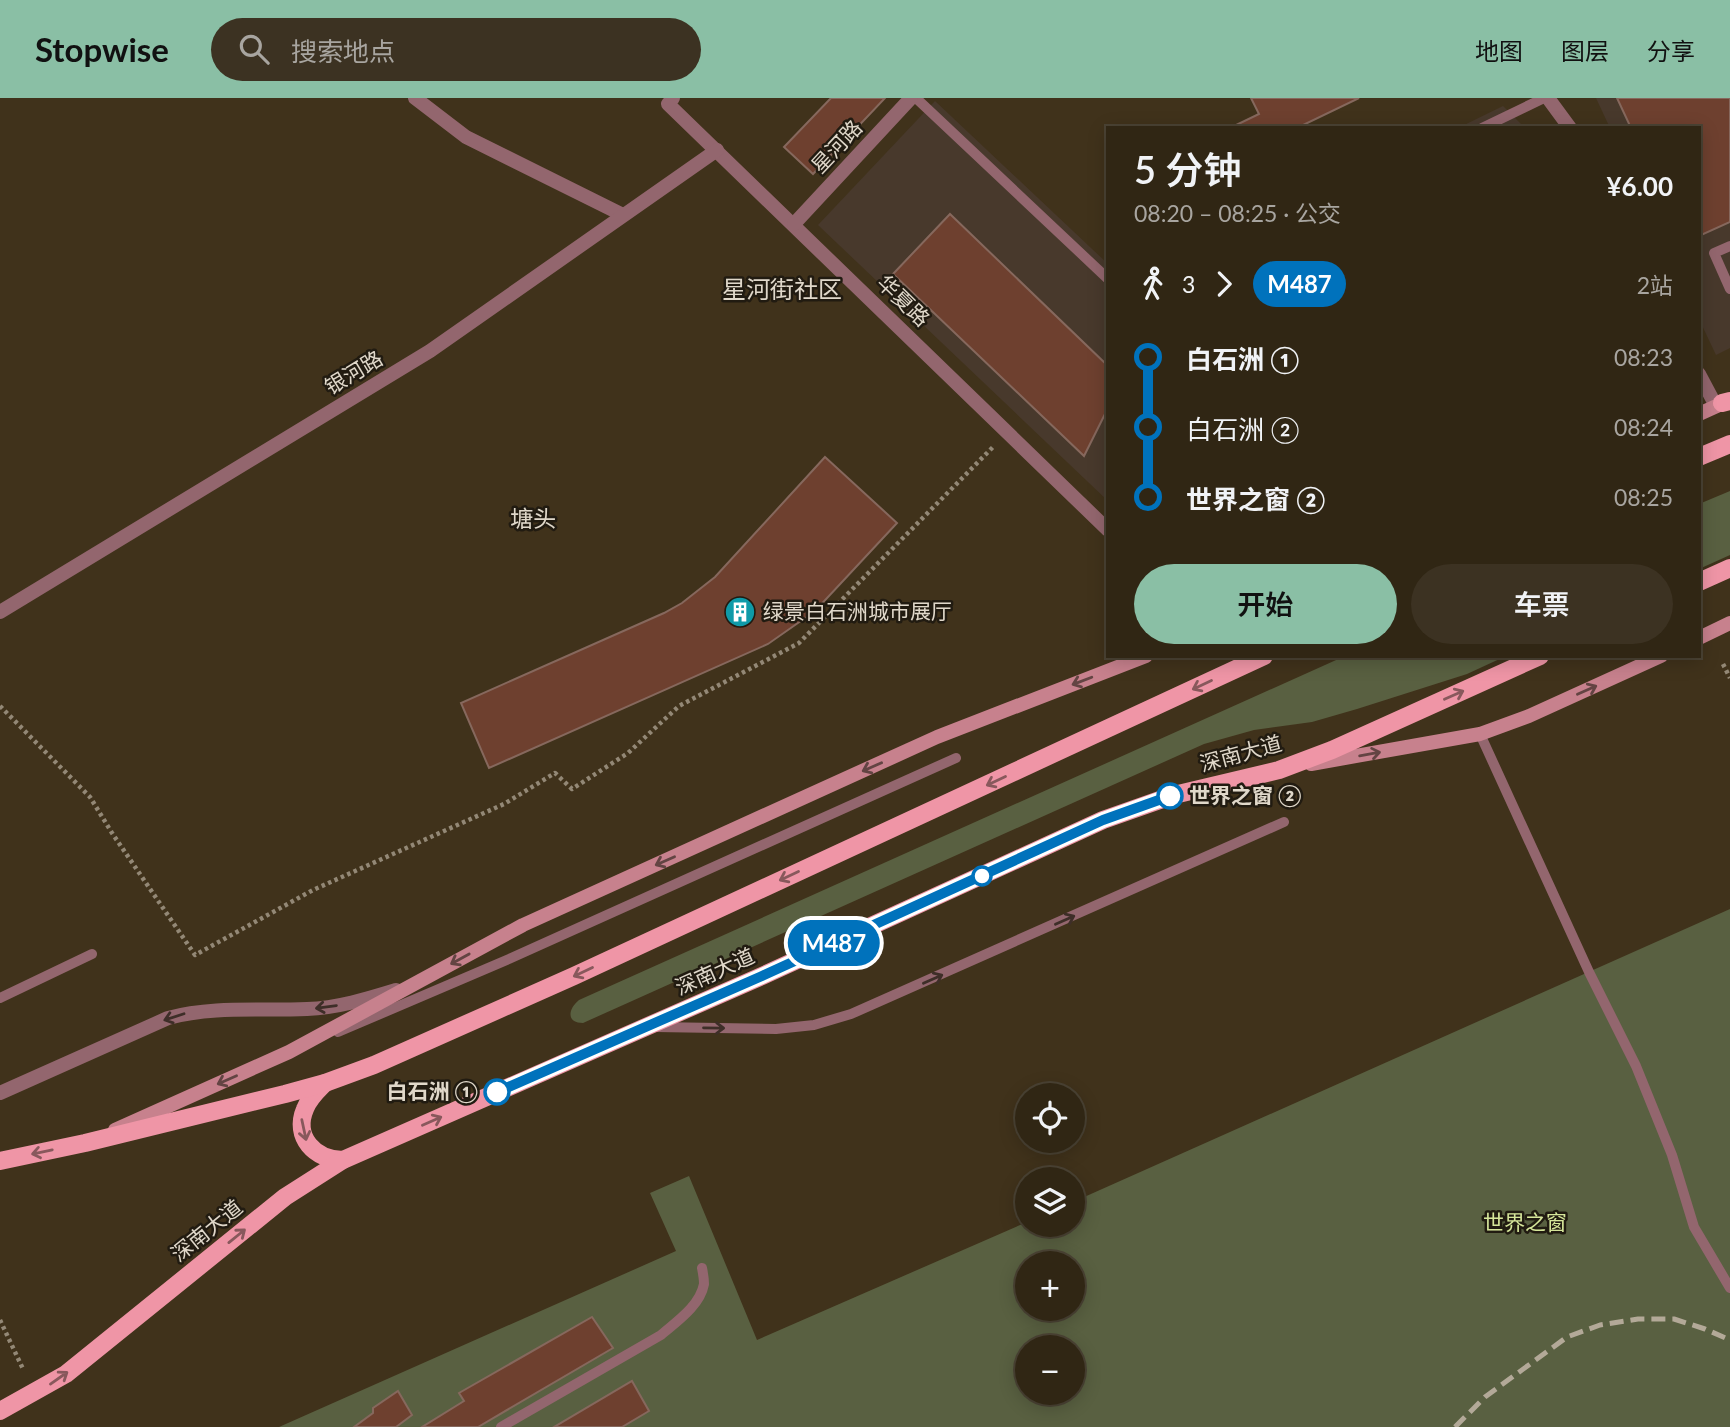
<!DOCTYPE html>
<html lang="zh">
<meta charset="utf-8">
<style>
:root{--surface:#302614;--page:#3c3222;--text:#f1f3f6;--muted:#a8a5a0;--line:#4b4334;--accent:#8abfa5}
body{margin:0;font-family:Lato,"Noto Sans SC",sans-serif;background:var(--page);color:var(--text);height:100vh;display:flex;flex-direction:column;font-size:26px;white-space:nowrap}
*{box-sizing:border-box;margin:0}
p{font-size:23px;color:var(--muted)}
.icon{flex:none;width:38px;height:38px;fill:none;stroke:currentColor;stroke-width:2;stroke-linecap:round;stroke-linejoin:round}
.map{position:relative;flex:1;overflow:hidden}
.side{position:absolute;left:1106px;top:28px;width:595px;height:532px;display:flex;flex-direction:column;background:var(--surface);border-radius:0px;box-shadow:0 4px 18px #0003,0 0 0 2px var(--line)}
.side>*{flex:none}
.badge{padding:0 14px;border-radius:23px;font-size:24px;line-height:46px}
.tools{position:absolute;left:1015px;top:985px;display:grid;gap:14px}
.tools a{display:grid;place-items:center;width:70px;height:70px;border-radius:50%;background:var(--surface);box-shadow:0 4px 18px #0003,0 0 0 2px var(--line);font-size:35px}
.map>.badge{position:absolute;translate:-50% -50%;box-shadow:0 0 0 4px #fff}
.legs{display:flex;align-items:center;gap:10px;height:77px;padding:0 28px;font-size:23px}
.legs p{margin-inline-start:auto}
.headline{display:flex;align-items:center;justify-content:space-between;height:119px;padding:0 28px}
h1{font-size:38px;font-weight:600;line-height:52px}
.button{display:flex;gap:14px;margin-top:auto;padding:14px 28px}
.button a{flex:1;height:80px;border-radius:42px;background:var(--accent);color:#111;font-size:28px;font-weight:600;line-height:80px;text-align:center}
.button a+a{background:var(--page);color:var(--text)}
ul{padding:0 28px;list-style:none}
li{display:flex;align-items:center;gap:24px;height:70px;font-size:26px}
li i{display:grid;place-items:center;width:10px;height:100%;margin:0 9px;background:currentColor}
li i::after{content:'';width:18px;height:18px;margin:-9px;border:5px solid;border-radius:50%;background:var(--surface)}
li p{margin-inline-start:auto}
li:first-child i{background:linear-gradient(#0000 50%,currentColor 0)}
li:last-child i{background:linear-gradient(currentColor 50%,#0000 0)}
header{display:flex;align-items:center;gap:42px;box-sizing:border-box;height:98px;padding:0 35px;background:var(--accent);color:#111}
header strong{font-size:33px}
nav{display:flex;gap:38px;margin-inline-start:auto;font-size:24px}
.search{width:490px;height:63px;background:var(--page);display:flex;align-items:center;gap:18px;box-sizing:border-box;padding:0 24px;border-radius:38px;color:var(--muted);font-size:26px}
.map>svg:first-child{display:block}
</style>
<header>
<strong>Stopwise</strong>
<div class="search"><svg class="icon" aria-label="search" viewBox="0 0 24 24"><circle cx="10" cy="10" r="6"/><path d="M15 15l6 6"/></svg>搜索地点</div>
<nav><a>地图</a><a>图层</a><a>分享</a></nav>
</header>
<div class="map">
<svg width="1730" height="1329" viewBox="0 0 1730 1329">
<rect width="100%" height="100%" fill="#40321b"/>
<g fill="#48392c">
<path d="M1596,0H1730V250L1716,257L1699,221V30H1610Z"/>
<path d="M935,3L1108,166V403L818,127Z"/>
<path d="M1503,8L1525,30H1458Z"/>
</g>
<g fill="#596041" fill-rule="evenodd">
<path d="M1730,393V457L1699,471V406Z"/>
<path d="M1345,558H1506L1467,576L1357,611L1312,624L1254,632L1204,646L583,925C566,925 568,911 579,902Z"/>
<path d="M1730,811V1329H279L676,1153L650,1095L689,1078L757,1242L1027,1124V1127H1073V1104ZM1027,1166H1073V1211H1027ZM1027,1250H1073V1295H1027Z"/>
</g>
<g fill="#6e402f" stroke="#86685d" stroke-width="2">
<path d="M831,0H885L813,76L784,49Z"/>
<path d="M1251,0H1359L1297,30H1230L1259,16Z"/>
<path d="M1617,0H1730V124L1699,138V30H1631Z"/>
<path d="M950,116L1108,268V310L1084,358L893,176Z"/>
<path d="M825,359L897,425L815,513L768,546L489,670L461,605L664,515L682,505L715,479Z"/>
<path d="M592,1219L613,1250L478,1329H422L464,1303L459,1295Z"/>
<path d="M632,1283L649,1313L622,1329H554Z"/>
<path d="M398,1293L412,1317L396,1329H354L373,1315V1310Z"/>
</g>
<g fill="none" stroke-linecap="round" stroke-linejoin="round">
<g stroke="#938876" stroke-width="4.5" stroke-dasharray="3.5 3.5" stroke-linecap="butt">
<path d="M1723,566L1730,580"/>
<path d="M0,608L90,699L112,735L195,857L313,792L504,706L555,675L572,691L628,655L679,608L799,545L994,348"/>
<path d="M0,1222L23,1271"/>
</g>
<g stroke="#93666e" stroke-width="10">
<path d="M916,0L1108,181"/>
<path d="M1482,30L1544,0"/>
<path d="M1730,148L1714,155L1730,191"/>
<path d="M1480,636L1589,874L1636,968L1672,1057L1694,1129L1730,1190"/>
<path d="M0,900L92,856"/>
<path d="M656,929L776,931L814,927L851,916L1284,724"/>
<path d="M338,934L509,861L956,660"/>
<path d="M501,1329L661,1237C676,1224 700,1208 704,1186C704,1181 703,1175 702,1170"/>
</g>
<g stroke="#93666e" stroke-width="14">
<path d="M415,0L466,39L623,117"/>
<path d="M673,0L668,6L1108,432"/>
<path d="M1548,0L1570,30"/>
<path d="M794,126L911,0"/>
<path d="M1699,276L1716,308"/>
<path d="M0,514L430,253L717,52"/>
<path d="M0,995L168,920C213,908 260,913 307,911C337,910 367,901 396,892"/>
</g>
<g stroke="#c7818d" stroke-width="14">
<path d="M1699,316L1730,302"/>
<path d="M1699,540L1730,525"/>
<path d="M1311,666L1480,636L1529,618L1661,558"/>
<path d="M115,1032L289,954L523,827L937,639L1146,558"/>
</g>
<g stroke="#ef95a6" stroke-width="18">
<path d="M1722,305L1730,303"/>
<path d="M1699,359L1730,346"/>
<path d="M1699,484L1730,470"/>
<path d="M325,985C317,993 309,1000 305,1011C293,1039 315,1062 343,1062"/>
<path d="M0,1063L85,1045L285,996L325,985L374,967L574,878L1264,558"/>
<path d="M0,1313L66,1276L285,1099L343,1062L762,878L1103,722L1174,697L1279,672L1332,652L1540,558"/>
</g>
<path stroke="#b3a998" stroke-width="5" stroke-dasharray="14 7" stroke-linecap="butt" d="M1455,1329L1485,1299L1567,1239L1600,1227L1638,1221H1674L1705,1231L1730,1242"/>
</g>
<defs><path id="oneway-shaft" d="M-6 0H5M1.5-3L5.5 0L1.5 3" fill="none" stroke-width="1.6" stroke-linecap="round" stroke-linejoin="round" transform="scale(1.75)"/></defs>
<g stroke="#634443">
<use href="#oneway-shaft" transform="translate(1082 583) rotate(159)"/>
<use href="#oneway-shaft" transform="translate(1587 592) rotate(-24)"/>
<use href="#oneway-shaft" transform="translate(1370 656) rotate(-10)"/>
<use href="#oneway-shaft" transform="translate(872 669) rotate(156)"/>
<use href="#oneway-shaft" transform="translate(665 763) rotate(156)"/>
<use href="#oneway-shaft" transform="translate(460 861) rotate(151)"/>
<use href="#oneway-shaft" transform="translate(227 982) rotate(156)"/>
</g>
<g stroke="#88585c">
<use href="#oneway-shaft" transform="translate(1202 587) rotate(155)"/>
<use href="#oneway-shaft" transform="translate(1454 597) rotate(-24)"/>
<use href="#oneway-shaft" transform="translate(996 683) rotate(155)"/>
<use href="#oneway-shaft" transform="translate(789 778) rotate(155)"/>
<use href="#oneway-shaft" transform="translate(583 874) rotate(155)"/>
<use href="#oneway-shaft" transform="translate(432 1023) rotate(-24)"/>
<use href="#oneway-shaft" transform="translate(304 1032) rotate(78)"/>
<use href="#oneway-shaft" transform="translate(42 1054) rotate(168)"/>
<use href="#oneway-shaft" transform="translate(237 1138) rotate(-39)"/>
<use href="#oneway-shaft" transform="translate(59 1280) rotate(-35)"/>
</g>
<g stroke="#3e2e28">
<use href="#oneway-shaft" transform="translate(1065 822) rotate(-24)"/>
<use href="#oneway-shaft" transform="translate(933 881) rotate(-24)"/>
<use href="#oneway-shaft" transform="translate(326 909) rotate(172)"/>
<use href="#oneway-shaft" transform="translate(174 919) rotate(162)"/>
<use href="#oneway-shaft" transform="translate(714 930) rotate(1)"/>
</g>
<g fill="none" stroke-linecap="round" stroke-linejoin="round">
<g stroke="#fff" stroke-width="16">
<path id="line-1" d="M497,994L762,878L1103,722L1170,698"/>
</g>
<use href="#line-1" stroke="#0072bc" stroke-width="10"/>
</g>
<defs>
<g id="building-disc" transform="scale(1.575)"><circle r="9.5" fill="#0f9aa8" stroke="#211b11"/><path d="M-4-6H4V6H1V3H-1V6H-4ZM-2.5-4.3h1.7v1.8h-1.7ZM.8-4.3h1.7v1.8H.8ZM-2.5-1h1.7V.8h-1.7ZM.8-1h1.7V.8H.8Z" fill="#fff"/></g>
</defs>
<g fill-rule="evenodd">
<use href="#building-disc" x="740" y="514"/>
</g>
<g fill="#fff" stroke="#0072bc" stroke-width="3.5">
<circle cx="1170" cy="698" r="12"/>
<circle cx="982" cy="778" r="9"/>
<circle cx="497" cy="994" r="12"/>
</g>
<g text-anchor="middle" stroke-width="5" stroke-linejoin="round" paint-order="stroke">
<g font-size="21" fill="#e0d8ca" stroke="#211b11">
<text transform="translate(837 49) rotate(-47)" y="7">星河路</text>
<text transform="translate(903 203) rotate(44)" y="7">华夏路</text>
<text transform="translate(354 275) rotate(-31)" y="7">银河路</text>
<text transform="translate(1241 656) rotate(-15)" y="7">深南大道</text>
<text transform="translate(715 874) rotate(-24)" y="7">深南大道</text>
<text transform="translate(207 1133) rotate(-39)" y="7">深南大道</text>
</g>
<g font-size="21" fill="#e0d8ca" stroke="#211b11" text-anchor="start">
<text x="763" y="521">绿景白石洲城市展厅</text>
</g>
<g font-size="21" font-weight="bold" fill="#e0d8ca" stroke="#211b11" text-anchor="start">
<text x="1189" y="705">世界之窗 ②</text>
<text x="478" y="1001" text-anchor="end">白石洲 ①</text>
</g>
<g font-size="21" fill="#d6e69a" stroke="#211b11">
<text x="1525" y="1132">世界之窗</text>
</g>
<g font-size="23" fill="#e0d8ca" stroke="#211b11">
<text x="533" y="429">塘头</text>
</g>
<g font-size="24" fill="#e0d8ca" stroke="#211b11">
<text x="782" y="200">星河街社区</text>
</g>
</g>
</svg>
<div class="tools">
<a><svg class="icon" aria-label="locate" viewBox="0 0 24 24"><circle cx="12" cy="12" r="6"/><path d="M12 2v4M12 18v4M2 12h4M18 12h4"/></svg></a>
<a><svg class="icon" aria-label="layers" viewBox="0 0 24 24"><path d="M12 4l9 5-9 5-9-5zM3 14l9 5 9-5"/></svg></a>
<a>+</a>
<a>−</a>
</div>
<b class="badge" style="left:834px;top:845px;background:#0072bc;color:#fff">M487</b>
<section class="side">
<div class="headline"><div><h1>5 分钟</h1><p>08:20 – 08:25 · 公交</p></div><b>¥6.00</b></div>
<div class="legs"><svg class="icon" aria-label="walk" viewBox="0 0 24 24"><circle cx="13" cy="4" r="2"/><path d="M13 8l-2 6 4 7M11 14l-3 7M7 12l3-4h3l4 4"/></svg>3<svg class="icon" aria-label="forward" viewBox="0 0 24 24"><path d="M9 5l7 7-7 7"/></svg><b class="badge" style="background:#0072bc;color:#fff">M487</b><p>2站</p></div>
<ul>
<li><i style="color:#0072bc"></i><b>白石洲 ①</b><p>08:23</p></li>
<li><i style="color:#0072bc"></i><span>白石洲 ②</span><p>08:24</p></li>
<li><i style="color:#0072bc"></i><b>世界之窗 ②</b><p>08:25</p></li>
</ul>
<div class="button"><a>开始</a><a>车票</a></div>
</section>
</div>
